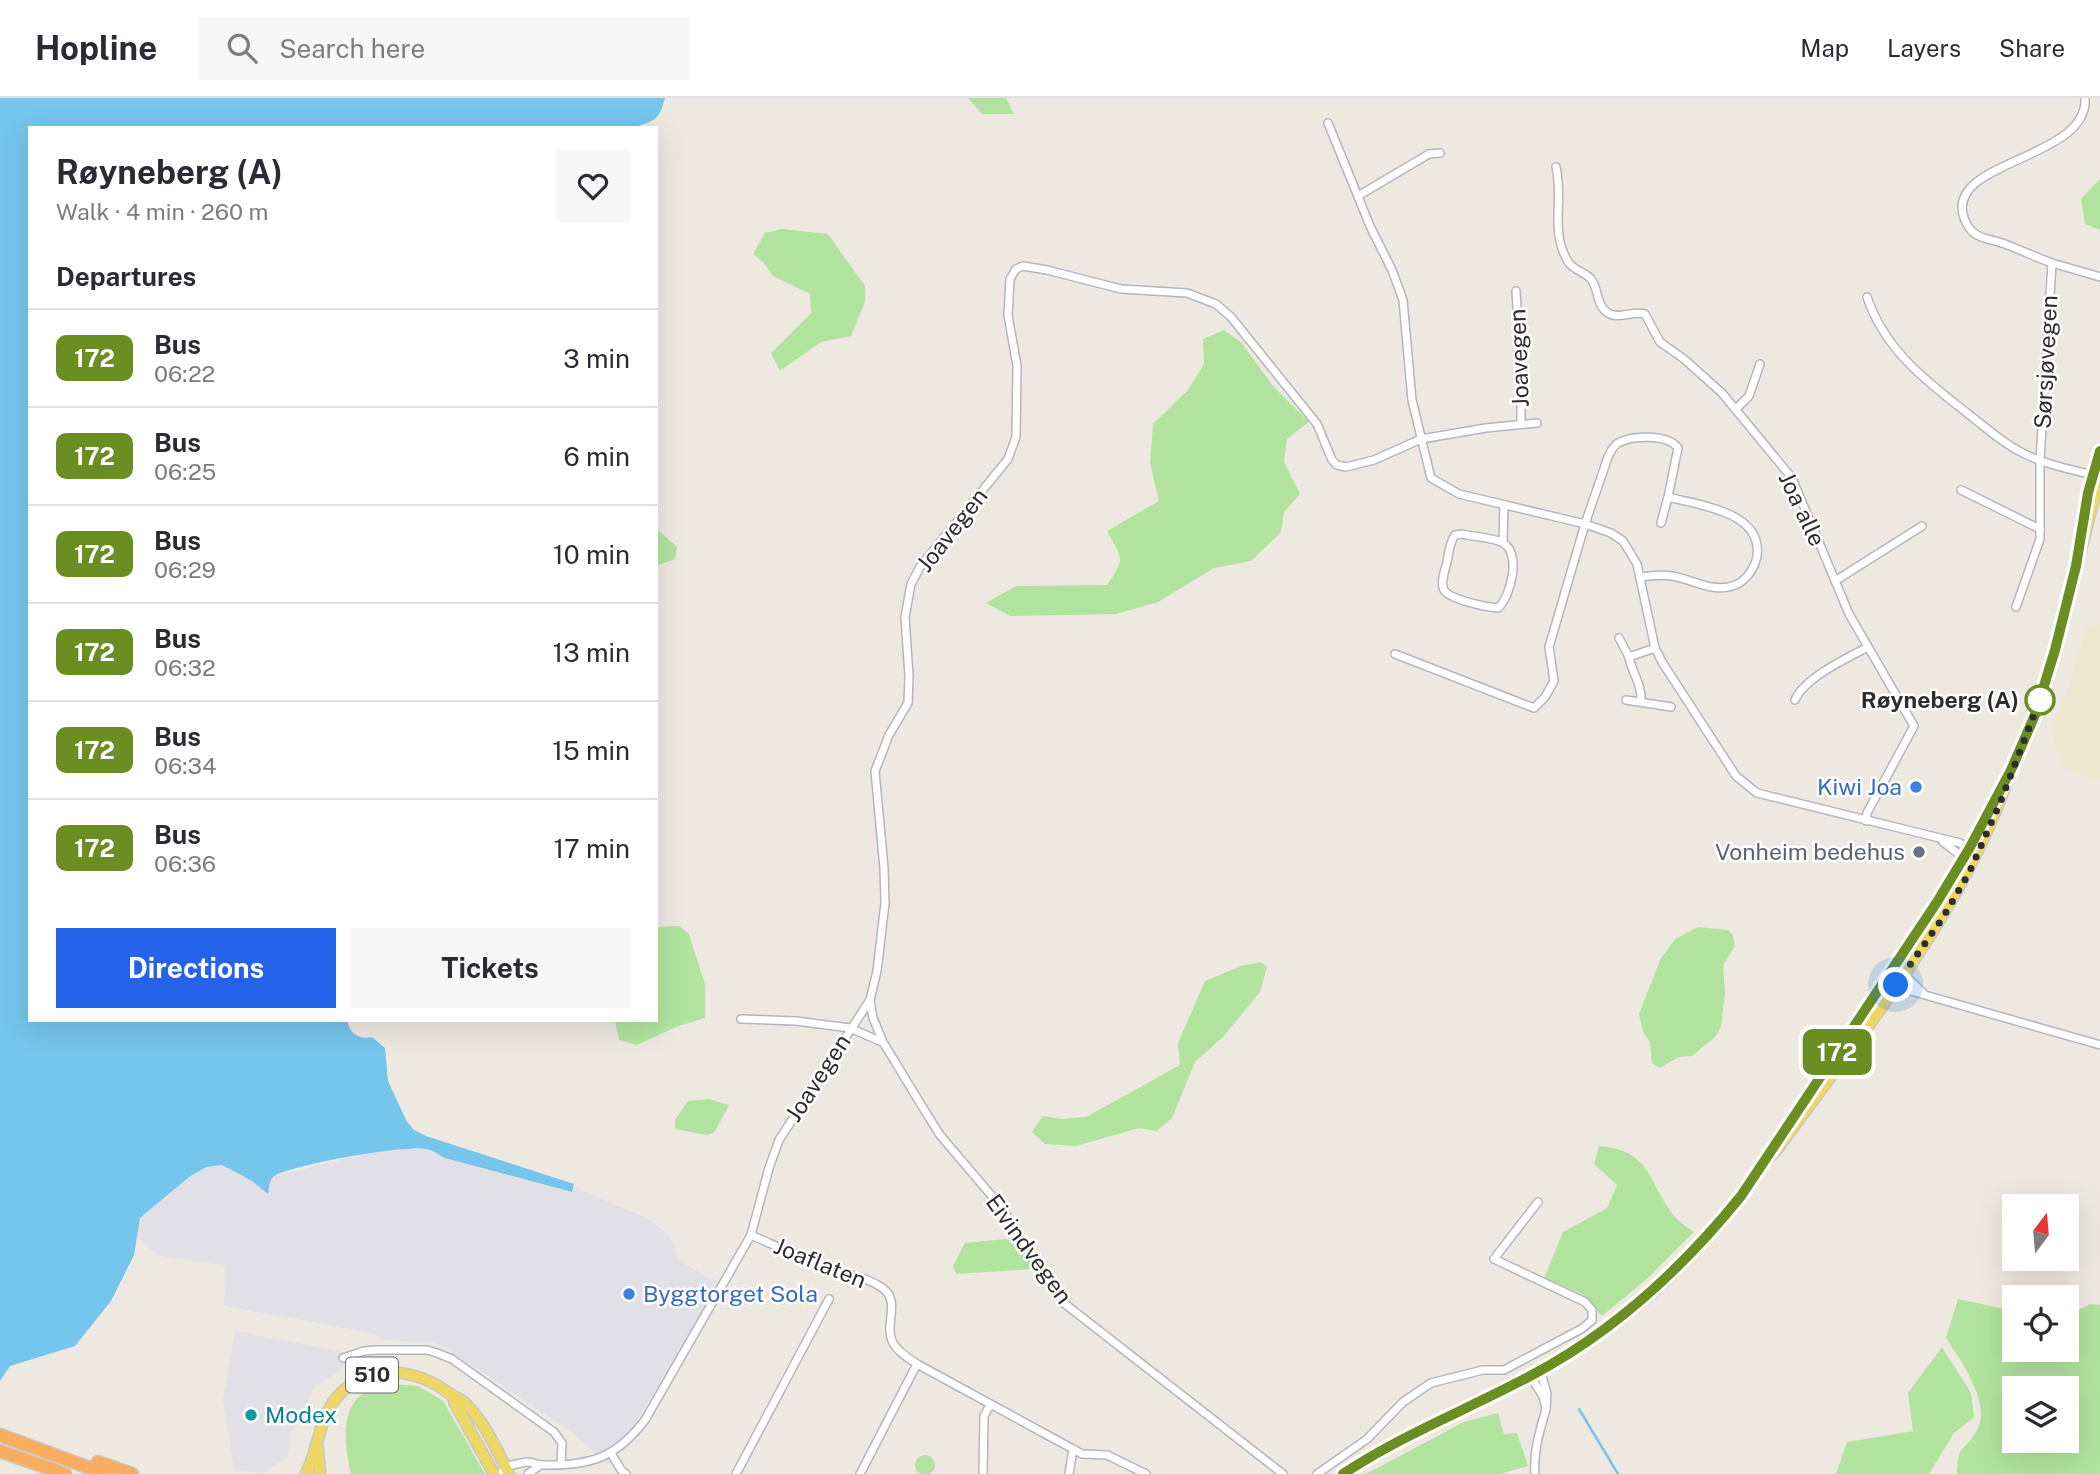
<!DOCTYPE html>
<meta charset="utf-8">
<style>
:root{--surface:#fff;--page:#f7f7f7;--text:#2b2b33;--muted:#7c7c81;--line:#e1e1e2;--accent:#2563eb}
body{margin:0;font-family:"Public Sans",sans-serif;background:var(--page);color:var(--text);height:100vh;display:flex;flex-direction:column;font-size:26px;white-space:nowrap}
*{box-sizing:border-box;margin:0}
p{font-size:23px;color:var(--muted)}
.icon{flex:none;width:38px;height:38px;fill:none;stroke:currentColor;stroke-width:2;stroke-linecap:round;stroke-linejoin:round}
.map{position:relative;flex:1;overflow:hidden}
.details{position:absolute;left:28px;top:28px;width:630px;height:896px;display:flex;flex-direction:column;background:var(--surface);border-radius:0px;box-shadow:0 7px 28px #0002}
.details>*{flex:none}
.badge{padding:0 14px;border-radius:10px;font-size:24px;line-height:46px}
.needle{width:46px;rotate:16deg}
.buttons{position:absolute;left:2002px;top:1096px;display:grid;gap:14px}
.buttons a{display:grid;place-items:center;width:77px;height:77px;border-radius:0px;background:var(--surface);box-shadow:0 7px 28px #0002;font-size:35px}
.you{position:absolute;width:35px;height:35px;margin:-18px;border:5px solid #fff;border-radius:50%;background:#1a73e8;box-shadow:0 0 0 10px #1a73e833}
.map>.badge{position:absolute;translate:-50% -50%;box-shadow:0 0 0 4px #fff}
h2{padding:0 28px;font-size:26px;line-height:63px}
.round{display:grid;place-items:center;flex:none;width:74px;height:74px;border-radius:0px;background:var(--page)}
.headline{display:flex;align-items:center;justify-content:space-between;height:119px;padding:0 28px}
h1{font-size:33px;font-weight:700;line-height:52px}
.action{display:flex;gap:14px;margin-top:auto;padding:14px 28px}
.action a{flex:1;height:80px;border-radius:0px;background:var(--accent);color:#fff;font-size:28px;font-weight:700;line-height:80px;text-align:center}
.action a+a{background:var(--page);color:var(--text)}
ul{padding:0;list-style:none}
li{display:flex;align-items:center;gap:21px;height:98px;padding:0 28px;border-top:2px solid var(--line)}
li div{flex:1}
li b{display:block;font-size:26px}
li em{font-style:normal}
li .badge{min-width:77px;font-weight:700;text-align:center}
header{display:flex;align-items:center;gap:42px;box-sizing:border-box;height:98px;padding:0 35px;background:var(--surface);border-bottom:2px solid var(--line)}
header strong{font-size:33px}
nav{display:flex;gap:38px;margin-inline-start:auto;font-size:24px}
.search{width:490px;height:63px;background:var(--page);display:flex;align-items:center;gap:18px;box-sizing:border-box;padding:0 24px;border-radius:0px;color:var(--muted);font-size:26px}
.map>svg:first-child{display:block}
</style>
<header>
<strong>Hopline</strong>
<div class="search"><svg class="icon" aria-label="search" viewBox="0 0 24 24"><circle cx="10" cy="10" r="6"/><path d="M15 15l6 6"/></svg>Search here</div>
<nav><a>Map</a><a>Layers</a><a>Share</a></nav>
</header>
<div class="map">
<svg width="2100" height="1376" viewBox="0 0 2100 1376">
<rect width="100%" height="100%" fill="#eee9e0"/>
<g fill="#e2e0e7">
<path d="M399,1051H426L445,1060L545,1087L571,1093L573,1088L651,1122L670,1139L680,1163L721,1186L610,1366L566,1330L437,1245L385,1242L372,1235L224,1208L225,1167L159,1158L136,1138L140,1120L189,1079L206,1069L222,1067L252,1083L268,1096L270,1083L275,1078L365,1056Z"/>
<path d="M235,1233L342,1254L345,1268L315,1289L291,1334L288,1359L264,1375L234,1373L223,1302Z"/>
</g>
<path fill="#efe7d0" d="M2100,524V682H2091L2061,668L2060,658L2050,632L2071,584L2085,531Z"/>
<g fill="#b1e39e" fill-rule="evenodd">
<path d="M968,0H1006L1014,16H982Z"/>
<path d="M2100,81V132L2085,126L2081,101Z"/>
<path d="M782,131L828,136L865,188V204L851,238L821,244L780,273L771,255L811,215L810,196L773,178L764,165L753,156L765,135Z"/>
<path d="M1224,232L1241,244L1273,288L1309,324L1287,341L1284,364L1300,396L1284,414L1281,434L1251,463L1214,470L1158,504L1116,516L1010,518L986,505L1016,488L1107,487C1126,460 1122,461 1107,433L1159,403L1150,365L1153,326L1188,292L1204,266L1203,241Z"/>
<path d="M656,430L677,449L675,461L656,468Z"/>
<path d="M679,828L689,836L705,887V920L676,929L637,947L619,942L615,922H656V829Z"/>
<path d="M1698,829L1728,832L1733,837L1735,848L1723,867L1725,895L1721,929L1715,939L1692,958L1678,959L1660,970L1652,965L1650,944L1643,934L1639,916L1660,862L1675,841Z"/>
<path d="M1261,864L1267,869L1260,894L1223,939L1195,964L1172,1020L1157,1033L1139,1030L1076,1048L1045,1046L1032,1034L1043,1018L1062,1021L1086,1019L1180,967L1178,945L1205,883L1241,868Z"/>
<path d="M709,1001L729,1007L714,1035L706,1037L675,1031V1022L688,1003Z"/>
<path d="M1599,1048C1653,1052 1648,1087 1676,1120C1681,1125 1688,1130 1694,1134L1649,1179L1602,1218L1582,1196L1544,1180L1563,1134L1607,1110L1617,1087L1594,1066Z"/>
<path d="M1006,1141L1020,1146L1032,1171L956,1176L953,1168L965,1145Z"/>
<path d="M1958,1201L2014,1213V1251H2067V1218L2090,1206L2100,1207V1376H1957C1958,1346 1962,1356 1976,1334C1993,1307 1961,1263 1946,1240ZM2014,1290H2067V1342H2014Z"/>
<path d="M1942,1249L1971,1295L1974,1319L1954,1335L1929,1376H1836L1847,1344L1913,1333L1908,1295Z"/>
<path d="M389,1286L418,1288L443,1303L485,1376H351C345,1349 338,1309 367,1293C373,1290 382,1288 389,1286Z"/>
<path d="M1498,1315L1504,1336L1517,1335L1528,1368L1500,1376H1366L1464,1324Z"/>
<circle cx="925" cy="1367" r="10"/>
</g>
<path fill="#76c5ec" d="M0,0H665C659,23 655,22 633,30H30V922H347C349,936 360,942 372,939L385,950L388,983L407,1024L414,1032L426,1038L574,1086L572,1094L445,1060C439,1057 432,1052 426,1051C401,1047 298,1066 276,1077C268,1081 270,1089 268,1096L252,1083L222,1067L206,1069L189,1079L140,1120L134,1157L111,1203L75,1248L10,1268L0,1283Z"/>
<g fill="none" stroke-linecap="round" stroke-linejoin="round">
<path stroke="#76c5ec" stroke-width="2.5" d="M1579,1311L1618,1376"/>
<g stroke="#b3b5c0" stroke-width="10">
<g id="street">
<path d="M1328,25L1370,128L1392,172L1403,202L1412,302L1431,380L1459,396L1585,426L1611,435L1623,443L1637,466L1655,550L1662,564L1736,678L1757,695L1960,745L1970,751"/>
<path d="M1556,69C1564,102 1549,135 1569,165C1575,173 1585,174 1591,181C1599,191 1596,208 1608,215C1619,222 1633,212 1645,216L1660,244L1684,261L1722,295L1792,380L1849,516L1914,628L1867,715L1866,723"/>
<path d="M1358,98L1429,56L1440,55"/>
<path d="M2052,165L2100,179"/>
<path d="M1516,193L1521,272V326"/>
<path d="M1867,199C1885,252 1925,282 1967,315C1984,328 2000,343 2019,353C2042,366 2070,371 2096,378"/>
<path d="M1736,311L1749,298L1760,266"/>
<path d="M1961,392L2040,431"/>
<path d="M1661,425L1668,399"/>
<path d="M1462,436C1474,439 1490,439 1501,444C1522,452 1512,497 1498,510C1487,509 1450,502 1444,492C1440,485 1445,472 1447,464C1449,454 1449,446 1455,437Z"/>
<path d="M1503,444L1504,407"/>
<path d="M1835,483L1922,428"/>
<path d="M2016,509L2040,441V362L2052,165C2035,159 2019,151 2002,145C1994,142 1984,141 1977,137C1971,134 1966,126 1964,120C1944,62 2089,62 2085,0"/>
<path d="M1619,540L1629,559"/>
<path d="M1395,556L1534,610L1545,599L1554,583L1549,549L1585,426L1608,359C1611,353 1613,348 1618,345C1633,337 1668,336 1678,350L1668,399C1699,407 1763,414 1757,458C1755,470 1746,483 1735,487C1714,496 1692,481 1672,478C1661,476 1651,478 1640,479"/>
<path d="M1626,602L1671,609"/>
<path d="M1795,602C1804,580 1847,560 1868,549"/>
<path d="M1641,603C1642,586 1632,575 1629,559L1655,550"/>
<path d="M1943,744L1964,760"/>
<path d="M1891,873L1904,876L1923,895"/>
<path d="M1896,887L1911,893L2100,947"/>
<path d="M870,903L873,920L883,944L920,1005L940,1037L1002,1110L1042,1177L1065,1206L1283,1376"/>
<path d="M741,921L796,923L850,930L882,944"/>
<path d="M751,1137C774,1147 797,1158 821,1167C838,1174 873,1180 886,1193C899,1207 884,1228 893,1245C898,1254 908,1260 917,1266L1073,1351L1082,1356L1107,1357L1146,1376"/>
<path d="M343,1260L364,1253L377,1252H427L437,1255L452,1261L554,1334L562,1345L561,1366"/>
<path d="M1530,1278L1543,1298L1546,1311L1547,1295L1540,1273"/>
<path d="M611,1355L621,1372L626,1376"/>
<path d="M501,1376L505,1369C512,1367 520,1365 527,1364C533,1364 538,1367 543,1367C590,1368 616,1360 645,1322L751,1137L769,1070L779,1042L870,902L877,873L885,805L884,770L875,673L889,637L908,605L909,578L905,519L911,486L920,469L1008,361L1016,339L1017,268L1008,217L1010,181L1016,171L1023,168L1047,172L1121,191L1187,195L1216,206L1231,219L1317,326L1332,362L1337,367L1346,369L1374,362L1421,341L1486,330L1537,325"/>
<path d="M528,1376L540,1367"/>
<path d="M736,1376L829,1201"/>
<path d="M860,1376L917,1266"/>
<path d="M983,1376L984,1318L990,1307"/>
<path d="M1069,1376L1073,1351"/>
<path d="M1317,1376L1367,1341L1403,1304L1431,1285L1483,1272H1504L1583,1230L1592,1222V1212L1585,1204L1494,1161L1538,1104"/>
<path d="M1535,1376C1533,1354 1540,1332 1546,1311"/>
</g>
</g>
<g stroke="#c8c8c8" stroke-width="13">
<g id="primary">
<path d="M2083,420L2100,353"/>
<path d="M2008,678L2035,617L2051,567L2100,378"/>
<path d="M1799,1009C1866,911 1937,813 1992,708"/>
<path d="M454,1299V1304L494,1376"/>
<path d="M318,1351L320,1376"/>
<path d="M306,1376C319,1351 318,1319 339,1297C370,1263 417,1271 450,1296C456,1300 462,1301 467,1307C486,1326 497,1353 509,1376"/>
<path d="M1343,1376C1402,1336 1468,1312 1531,1278C1562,1261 1592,1242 1620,1221C1658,1193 1693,1157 1722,1121C1741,1098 1757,1072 1778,1050C1865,930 1964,814 2011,672"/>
</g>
</g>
<g stroke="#c8c8c8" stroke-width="15">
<g id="highway">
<path d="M0,1337L106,1376"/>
<path d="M0,1353L65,1376"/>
<path d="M98,1364L132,1376"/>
</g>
</g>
<use href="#street" stroke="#fff" stroke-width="7"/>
<use href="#primary" stroke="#eed765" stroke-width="10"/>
<use href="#highway" stroke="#faad5e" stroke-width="12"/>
</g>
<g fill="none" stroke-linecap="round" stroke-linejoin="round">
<g stroke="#fff" stroke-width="16">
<path id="line" d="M1343,1376C1403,1336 1469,1311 1532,1277C1615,1233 1682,1171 1741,1098L1937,804L1969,751L2011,672L2035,617L2055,552L2076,468L2088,395L2100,353"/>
</g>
<use href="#line" stroke="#6b8e23" stroke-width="10"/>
<path stroke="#2d2d2d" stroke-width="7" stroke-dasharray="0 12.6" d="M1896,887L1942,821L1969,775L2000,705L2042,596L2040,602"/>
</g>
<circle fill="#fff" stroke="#6b8e23" stroke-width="3.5" cx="2040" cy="602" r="14"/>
<g fill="#3f7fe0" stroke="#fff" stroke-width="2.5">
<circle cx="1916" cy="689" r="7"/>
<circle cx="629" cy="1196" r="7"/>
</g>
<circle fill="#6b7280" stroke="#fff" stroke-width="2.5" cx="1919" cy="754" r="7"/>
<circle fill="#0f9aa8" stroke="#fff" stroke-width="2.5" cx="251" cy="1317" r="7"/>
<g text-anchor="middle" stroke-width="5" stroke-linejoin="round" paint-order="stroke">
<rect fill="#fff" stroke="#6c6c6c" stroke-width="2" x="346" y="1259.5" width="52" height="35" rx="5"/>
<g font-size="21" font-weight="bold" fill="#2d2d2d">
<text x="372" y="1284">510</text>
</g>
<g font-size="23" fill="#2d2d2d" stroke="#fff">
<text transform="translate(1519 260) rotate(-92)" y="8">Joavegen</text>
<text transform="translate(2046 264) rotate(-87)" y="8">Sørsjøvegen</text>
<text transform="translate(1802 411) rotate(65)" y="8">Joa alle</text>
<text transform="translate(952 432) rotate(-52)" y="8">Joavegen</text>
<text transform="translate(818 980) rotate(-57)" y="8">Joavegen</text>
<text transform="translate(1029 1151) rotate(54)" y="8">Eivindvegen</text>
<text transform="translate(820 1165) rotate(22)" y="8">Joaflaten</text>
</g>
<g font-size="23" font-weight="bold" fill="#2d2d2d" stroke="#fff" text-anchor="end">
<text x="2019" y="610">Røyneberg (A)</text>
</g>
<g font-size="23" fill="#366cbe" stroke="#fff" text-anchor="end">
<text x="1902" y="697">Kiwi Joa</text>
<text x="643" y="1204" text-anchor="start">Byggtorget Sola</text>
</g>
<g font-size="23" fill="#5b616d" stroke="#fff" text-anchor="end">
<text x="1905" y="762">Vonheim bedehus</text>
</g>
<g font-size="23" fill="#0d838f" stroke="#fff" text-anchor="start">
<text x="265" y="1325">Modex</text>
</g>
</g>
</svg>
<div class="buttons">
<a><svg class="needle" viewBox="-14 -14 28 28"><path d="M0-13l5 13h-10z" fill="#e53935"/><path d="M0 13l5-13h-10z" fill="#7c7c81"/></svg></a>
<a><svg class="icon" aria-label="locate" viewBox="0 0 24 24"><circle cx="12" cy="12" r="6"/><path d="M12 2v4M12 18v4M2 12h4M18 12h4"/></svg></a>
<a><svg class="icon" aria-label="layers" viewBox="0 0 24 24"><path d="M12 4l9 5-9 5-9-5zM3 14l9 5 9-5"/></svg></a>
</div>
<div class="you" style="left:1896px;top:887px"></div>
<b class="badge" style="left:1837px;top:954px;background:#6b8e23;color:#fff">172</b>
<section class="details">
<div class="headline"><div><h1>Røyneberg (A)</h1><p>Walk · 4 min · 260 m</p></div><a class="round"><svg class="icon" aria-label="heart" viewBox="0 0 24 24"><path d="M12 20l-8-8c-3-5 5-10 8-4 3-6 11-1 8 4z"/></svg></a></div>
<h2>Departures</h2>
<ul>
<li><span class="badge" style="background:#6b8e23;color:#fff">172</span><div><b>Bus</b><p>06:22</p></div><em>3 min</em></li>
<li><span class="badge" style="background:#6b8e23;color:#fff">172</span><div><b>Bus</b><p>06:25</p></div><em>6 min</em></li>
<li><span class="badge" style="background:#6b8e23;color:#fff">172</span><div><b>Bus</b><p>06:29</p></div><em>10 min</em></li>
<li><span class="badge" style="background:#6b8e23;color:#fff">172</span><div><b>Bus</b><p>06:32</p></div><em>13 min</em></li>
<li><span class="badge" style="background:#6b8e23;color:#fff">172</span><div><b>Bus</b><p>06:34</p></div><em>15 min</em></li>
<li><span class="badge" style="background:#6b8e23;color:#fff">172</span><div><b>Bus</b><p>06:36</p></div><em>17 min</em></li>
</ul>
<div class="action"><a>Directions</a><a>Tickets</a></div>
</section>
</div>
